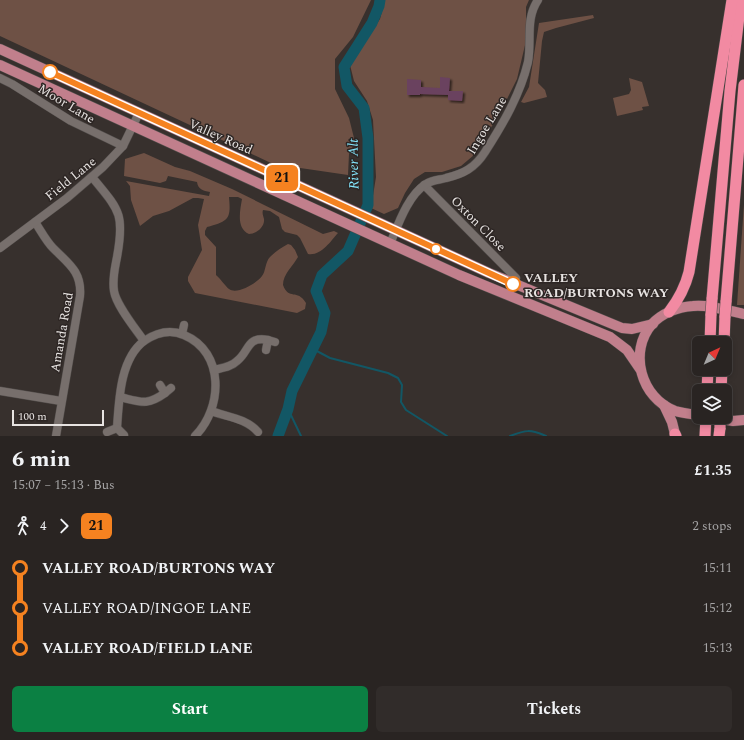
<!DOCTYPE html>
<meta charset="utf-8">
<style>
:root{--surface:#292422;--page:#312c2a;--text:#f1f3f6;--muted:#a5a4a5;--line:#454140;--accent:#0b8043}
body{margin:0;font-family:Spectral,serif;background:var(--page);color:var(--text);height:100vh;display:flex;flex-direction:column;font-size:15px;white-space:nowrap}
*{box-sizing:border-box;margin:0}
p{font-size:13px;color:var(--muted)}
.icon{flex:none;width:22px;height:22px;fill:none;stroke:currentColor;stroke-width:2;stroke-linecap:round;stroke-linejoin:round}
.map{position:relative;height:436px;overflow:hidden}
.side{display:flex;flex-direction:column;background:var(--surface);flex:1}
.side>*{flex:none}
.badge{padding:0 8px;border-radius:6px;font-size:14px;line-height:26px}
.needle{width:26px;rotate:44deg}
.controls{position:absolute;left:692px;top:336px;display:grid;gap:8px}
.controls a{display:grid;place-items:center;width:40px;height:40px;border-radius:6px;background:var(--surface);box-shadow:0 2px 6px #0003,0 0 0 1px var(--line);font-size:20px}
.scale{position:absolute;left:12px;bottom:10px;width:92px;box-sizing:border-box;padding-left:4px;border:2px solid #e7e3e1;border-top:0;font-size:11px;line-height:14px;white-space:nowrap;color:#e7e3e1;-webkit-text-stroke:3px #2d2624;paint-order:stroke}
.map>.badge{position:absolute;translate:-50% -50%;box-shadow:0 0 0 2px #fff}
.legs{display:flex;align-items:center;gap:6px;height:44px;padding:0 12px;font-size:13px}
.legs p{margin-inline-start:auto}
.summary{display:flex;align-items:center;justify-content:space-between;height:68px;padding:0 12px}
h1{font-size:22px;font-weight:700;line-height:30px}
.primary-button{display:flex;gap:8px;margin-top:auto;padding:8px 12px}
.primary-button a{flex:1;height:46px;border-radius:6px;background:var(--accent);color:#fff;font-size:16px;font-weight:700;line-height:46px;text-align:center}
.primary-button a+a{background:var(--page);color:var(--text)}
ul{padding:0 12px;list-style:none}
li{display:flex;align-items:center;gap:14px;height:40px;font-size:15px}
li i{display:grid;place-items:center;width:6px;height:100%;margin:0 5px;background:currentColor}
li i::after{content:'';width:10px;height:10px;margin:-5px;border:3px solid;border-radius:50%;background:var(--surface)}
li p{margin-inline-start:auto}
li:first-child i{background:linear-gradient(#0000 50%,currentColor 0)}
li:last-child i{background:linear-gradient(currentColor 50%,#0000 0)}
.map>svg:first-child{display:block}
</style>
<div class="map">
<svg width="744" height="436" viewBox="0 0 744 436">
<defs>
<filter id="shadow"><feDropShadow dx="2" dy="2" stdDeviation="1" flood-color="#0009"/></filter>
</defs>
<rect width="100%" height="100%" fill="#37302d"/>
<g fill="#6e5145">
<path d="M0,0H371L353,37L335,59V89L349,118L355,142L349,154L348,175L273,164L0,36Z"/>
<path d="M385,0H529L526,7V41L517,79L502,109L483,141L474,155L461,166L442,172H425L414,179L405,193L398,208L384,214L371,208L376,177L373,120L367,101L354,81L350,65L380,19Z"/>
<path d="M593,15L594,18L556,28L544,32L542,41L538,83L545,90L547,97L524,103L521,102L529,87L539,23Z"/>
<path d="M629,78L642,82L649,106L642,107L643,110L617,116L613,98L629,94L631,90Z"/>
<path d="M144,153L175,167L190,171L232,189L323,234L334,231L338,233C330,242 321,256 308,254L300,238L297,235L285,232L282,229L279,217L270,211L263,210C262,213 263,215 264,219C265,226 257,234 249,234C236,228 240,211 242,199L238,197H229C231,219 229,221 207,227L205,231V235L216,247V275C221,279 225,286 229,289C237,295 257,283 262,276C266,271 265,262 270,257C275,252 282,247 288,244L291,245L295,250L298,257C293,266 283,274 283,285C289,301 297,288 306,303L305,309L297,313L195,293L188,281V277L202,250L198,225L204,199L198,198H193L169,211L153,216L140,226L131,200L130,186L126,181L209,196L210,192C203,191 198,189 197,182L168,176L166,181L160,183L124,176L125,159Z"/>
<path d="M744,204V305H737Z"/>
</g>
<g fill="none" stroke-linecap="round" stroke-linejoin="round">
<g stroke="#125765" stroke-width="2">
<path d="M313,349L330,358L388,373L398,378L402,385L401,402L406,410L447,436"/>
<path d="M288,409L301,436"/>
<path d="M510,436C526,430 530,429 546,436"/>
</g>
<path stroke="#125765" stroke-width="11" d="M278,436L288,409L292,391L321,332L325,313L316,291L322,275L348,251L368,205V138L364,108L347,86L344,67L372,23L379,6L380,0"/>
</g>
<path fill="#6a425e" filter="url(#shadow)" d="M440,77L450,78L449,91H463L462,101L448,100V95L420,94V95H407V79L421,80V87L440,88Z"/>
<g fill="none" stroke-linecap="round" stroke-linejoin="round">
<g stroke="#524d4b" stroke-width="9">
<g id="minor">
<path d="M0,78L12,84L71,121L123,146"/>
<path d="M92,177C119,210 125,213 117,257C115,268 112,279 114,291C116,305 135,328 144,341C120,359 119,400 117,428"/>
<path d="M424,185L516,278"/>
<path d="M35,222C41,231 46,241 53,248C69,264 82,272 80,296L56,436"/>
<path d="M390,244C398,225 408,195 426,184C432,180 439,180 446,178C463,174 475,168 485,152C503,124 520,95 528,62C532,41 525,19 538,0"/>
<path d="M0,248L67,198L103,167L123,146L139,113"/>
<path d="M182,334L184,325"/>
<path d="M144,341C156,333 170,329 184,335C225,352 223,408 195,436"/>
<path d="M266,350L268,340L275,342"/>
<path d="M214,370C222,368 231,367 237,361C250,351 246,336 268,340"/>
<path d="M160,385L165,393L171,388"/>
<path d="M0,391L61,401"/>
<path d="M120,397C141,402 147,406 165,393"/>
<path d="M211,411C227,417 246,418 258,432"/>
<path d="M107,432L117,428L124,435"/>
</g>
</g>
<g stroke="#524d4b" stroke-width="11">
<g id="major">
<path d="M0,49L489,273L622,328L632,329L653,324"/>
<path d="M0,65L459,275L610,337L627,350L640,369"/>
<path d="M664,405L672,422L675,434"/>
<path d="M699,415C691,414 682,413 675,411C641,398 628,352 652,324C662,313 678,307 693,306C708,304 729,311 744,314"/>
<path d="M710,417L733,421L744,420"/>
</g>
</g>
<g stroke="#524d4b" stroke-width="12">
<g id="highway">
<path d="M712,299L730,91L741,0"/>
<path d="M726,302L744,85"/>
<path d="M669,312C679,299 685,288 689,272L732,0"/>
<path d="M710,343L711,314"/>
<path d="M724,343L725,316"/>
<path d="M707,391L708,369"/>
<path d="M721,391L722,369"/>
<path d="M675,434L676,436"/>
<path d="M705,436L706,417"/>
<path d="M719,436L720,428"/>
</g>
</g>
<use href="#minor" stroke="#776f6c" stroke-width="8"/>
<use href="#major" stroke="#c17f8c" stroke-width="10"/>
<use href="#highway" stroke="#f28aa2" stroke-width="11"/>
<g stroke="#524d4b" stroke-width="12" stroke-linecap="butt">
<g id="highway-bridge">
<path d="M711,314L712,299"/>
<path d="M725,316L726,302"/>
<path d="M720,428V417"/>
</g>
</g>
<use href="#highway-bridge" stroke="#f28aa2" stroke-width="11"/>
</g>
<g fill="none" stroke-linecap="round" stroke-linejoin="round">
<g stroke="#fff" stroke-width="9">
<path id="line-1" d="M50,72L513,284"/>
</g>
<use href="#line-1" stroke="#f58220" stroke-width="6"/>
</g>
<g fill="#fff" stroke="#f58220" stroke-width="2">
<circle cx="50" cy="72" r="7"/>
<circle cx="436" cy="249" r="5"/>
<circle cx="513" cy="284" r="7"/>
</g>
<g text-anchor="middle" stroke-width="3" stroke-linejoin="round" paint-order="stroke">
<g font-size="13" fill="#e7e3e1" stroke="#2d2624">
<text transform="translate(67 103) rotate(31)" y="5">Moor Lane</text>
<text transform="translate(486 125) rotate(-59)" y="5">Ingoe Lane</text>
<text transform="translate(221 136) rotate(24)" y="5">Valley Road</text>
<text transform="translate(70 178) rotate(-39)" y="5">Field Lane</text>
<text transform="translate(479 223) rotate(45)" y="5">Oxton Close</text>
<text transform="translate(61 332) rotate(-80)" y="5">Amanda Road</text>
</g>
<g font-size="13" font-weight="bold" fill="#e7e3e1" stroke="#2d2624" text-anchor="start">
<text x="524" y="282">VALLEY<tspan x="524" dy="15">ROAD/BURTONS WAY</tspan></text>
</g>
<g font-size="14" font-style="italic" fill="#84e7fe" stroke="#2d2624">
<text transform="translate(353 164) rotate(-91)" y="5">River Alt</text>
</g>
</g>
</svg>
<div class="controls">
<a><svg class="needle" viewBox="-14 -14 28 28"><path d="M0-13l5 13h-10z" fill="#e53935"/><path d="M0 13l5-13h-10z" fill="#a5a4a5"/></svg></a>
<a><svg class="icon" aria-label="layers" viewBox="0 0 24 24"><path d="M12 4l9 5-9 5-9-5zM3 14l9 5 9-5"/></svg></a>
</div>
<div class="scale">100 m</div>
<b class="badge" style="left:282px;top:178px;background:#f58220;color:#111">21</b>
</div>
<section class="side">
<div class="summary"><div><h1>6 min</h1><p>15:07 – 15:13 · Bus</p></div><b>£1.35</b></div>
<div class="legs"><svg class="icon" aria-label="walk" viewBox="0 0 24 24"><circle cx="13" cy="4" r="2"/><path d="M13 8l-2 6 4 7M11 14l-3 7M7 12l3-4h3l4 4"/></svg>4<svg class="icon" aria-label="forward" viewBox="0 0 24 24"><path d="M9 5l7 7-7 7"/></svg><b class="badge" style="background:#f58220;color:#111">21</b><p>2 stops</p></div>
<ul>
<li><i style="color:#f58220"></i><b>VALLEY ROAD/BURTONS WAY</b><p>15:11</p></li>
<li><i style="color:#f58220"></i><span>VALLEY ROAD/INGOE LANE</span><p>15:12</p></li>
<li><i style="color:#f58220"></i><b>VALLEY ROAD/FIELD LANE</b><p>15:13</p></li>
</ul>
<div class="primary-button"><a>Start</a><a>Tickets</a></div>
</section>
